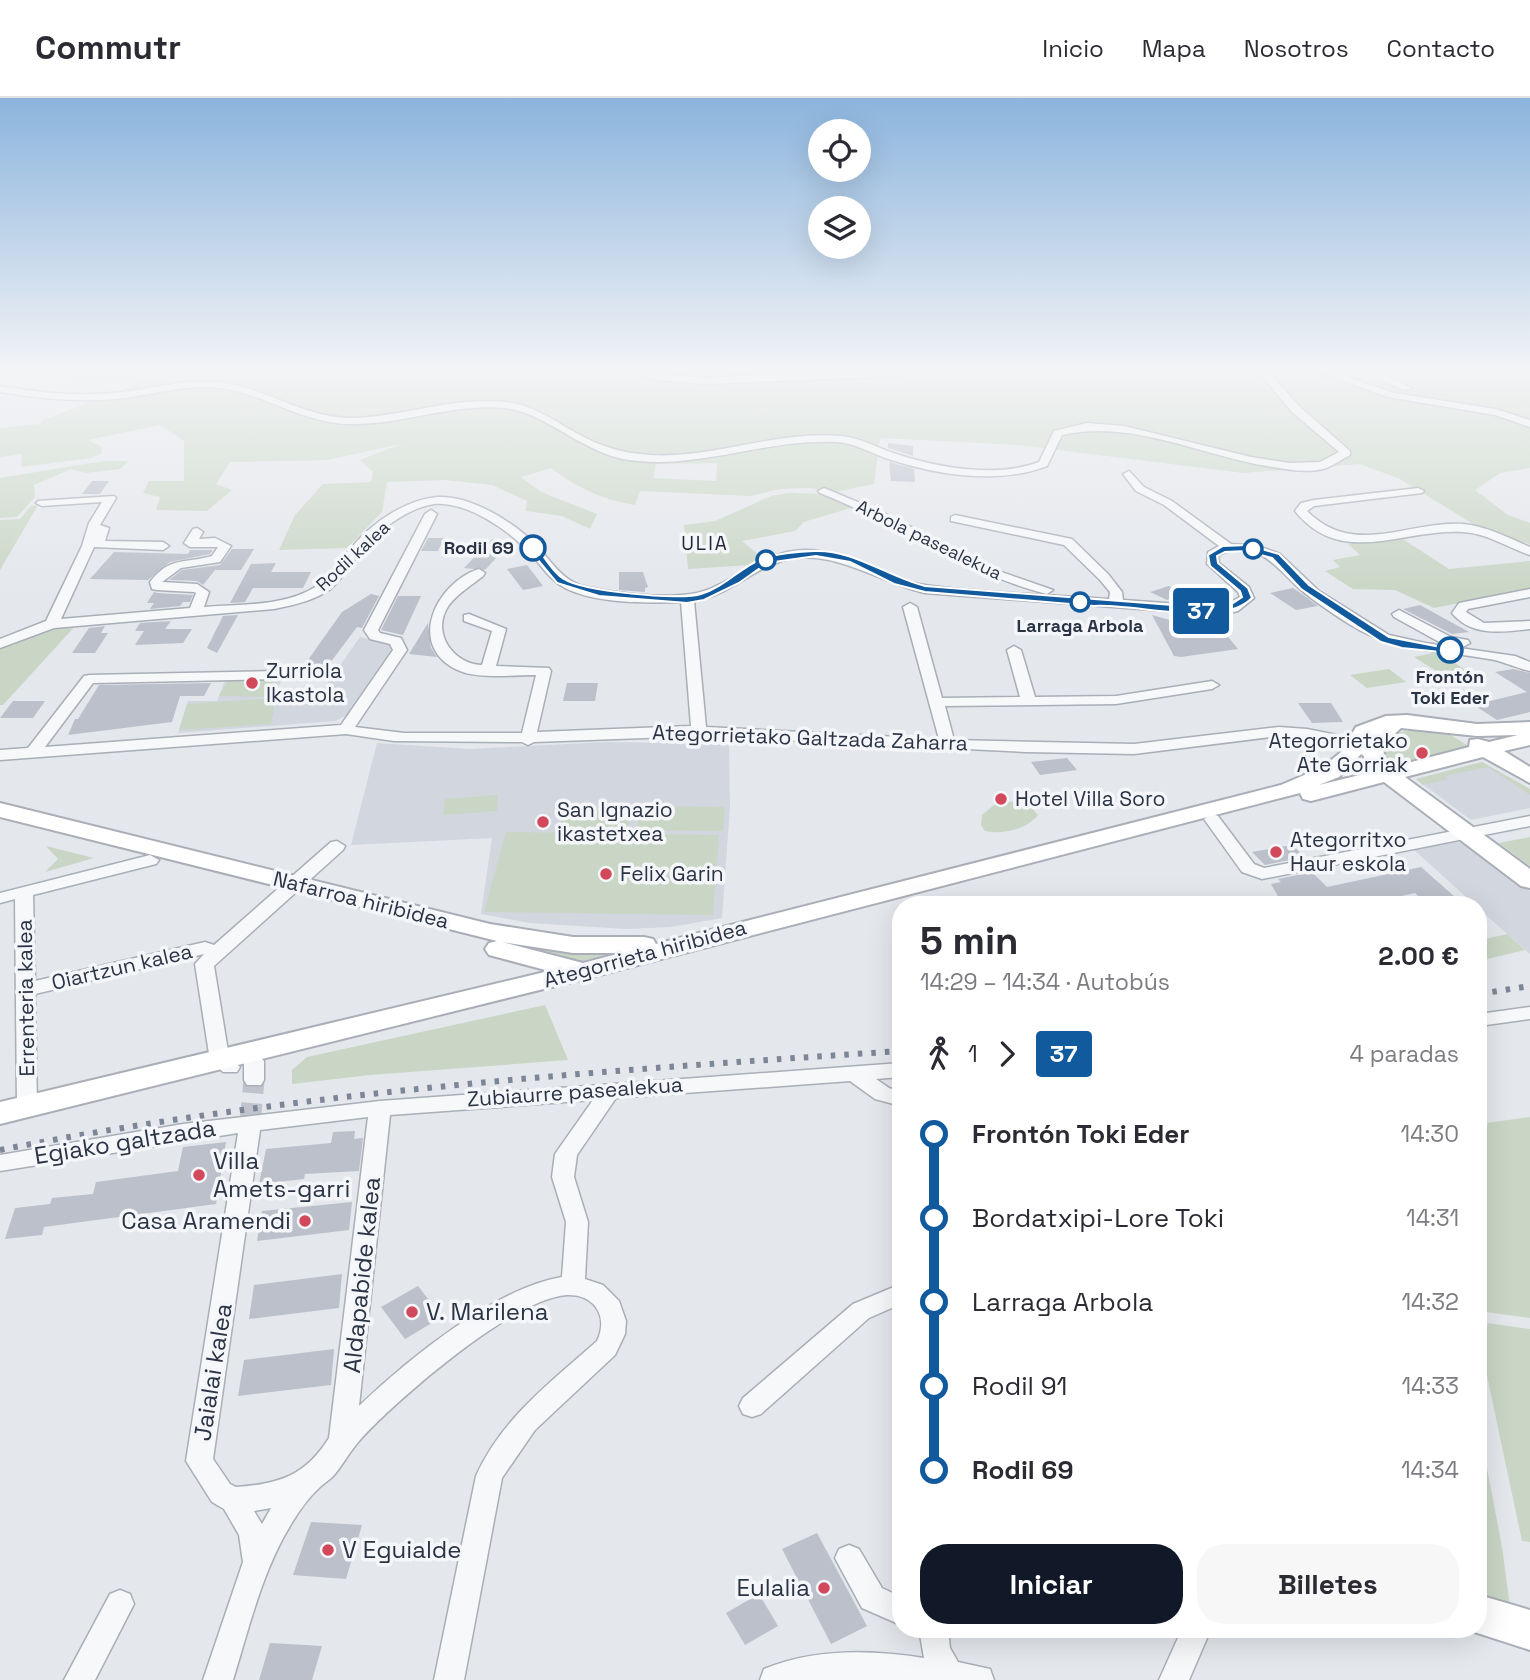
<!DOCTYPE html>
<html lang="es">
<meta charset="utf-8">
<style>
:root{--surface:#fff;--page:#f7f7f7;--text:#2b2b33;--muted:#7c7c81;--line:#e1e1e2;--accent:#111827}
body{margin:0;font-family:"Space Grotesk",sans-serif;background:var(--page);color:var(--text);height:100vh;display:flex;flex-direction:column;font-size:26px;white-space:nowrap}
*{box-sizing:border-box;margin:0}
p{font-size:23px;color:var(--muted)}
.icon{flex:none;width:38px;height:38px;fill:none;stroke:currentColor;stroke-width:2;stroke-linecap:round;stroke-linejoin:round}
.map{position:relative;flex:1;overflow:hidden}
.sheet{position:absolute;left:892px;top:798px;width:595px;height:742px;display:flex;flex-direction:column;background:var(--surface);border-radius:28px;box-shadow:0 7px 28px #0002}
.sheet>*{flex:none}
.badge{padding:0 14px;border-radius:5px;font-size:24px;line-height:46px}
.fabs{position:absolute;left:808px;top:21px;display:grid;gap:14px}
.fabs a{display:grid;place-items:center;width:63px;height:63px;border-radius:50%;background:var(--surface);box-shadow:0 7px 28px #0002;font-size:35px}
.map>.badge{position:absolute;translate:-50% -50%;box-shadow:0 0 0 4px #fff}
.legs{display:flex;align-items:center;gap:10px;height:77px;padding:0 28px;font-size:23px}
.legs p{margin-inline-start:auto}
.summary{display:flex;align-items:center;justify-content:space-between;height:119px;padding:0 28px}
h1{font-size:38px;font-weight:700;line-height:52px}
.button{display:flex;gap:14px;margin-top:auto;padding:14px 28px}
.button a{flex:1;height:80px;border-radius:28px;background:var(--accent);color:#fff;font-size:28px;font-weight:700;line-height:80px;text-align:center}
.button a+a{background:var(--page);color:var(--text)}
ul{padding:0 28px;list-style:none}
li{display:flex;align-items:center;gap:24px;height:84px;font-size:26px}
li i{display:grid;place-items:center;width:10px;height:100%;margin:0 9px;background:currentColor}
li i::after{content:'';width:18px;height:18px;margin:-9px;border:5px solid;border-radius:50%;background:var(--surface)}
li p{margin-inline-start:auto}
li:first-child i{background:linear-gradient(#0000 50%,currentColor 0)}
li:last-child i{background:linear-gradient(currentColor 50%,#0000 0)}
header{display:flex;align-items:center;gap:42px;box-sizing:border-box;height:98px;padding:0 35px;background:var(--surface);border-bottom:2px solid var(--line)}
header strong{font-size:33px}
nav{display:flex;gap:38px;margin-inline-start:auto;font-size:24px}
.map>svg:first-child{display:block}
</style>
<header>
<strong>Commutr</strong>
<nav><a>Inicio</a><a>Mapa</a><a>Nosotros</a><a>Contacto</a></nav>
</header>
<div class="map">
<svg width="1530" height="1582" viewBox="0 0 1530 1582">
<rect width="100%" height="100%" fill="#e4e7ec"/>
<g fill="#d2d6de">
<path d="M360,539L391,546L394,550L348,617L335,623L178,635L188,603H217L226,580L283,579L277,590L318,599Z"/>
<path d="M607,644L729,646L730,709L722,820L671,829L627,831L530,825L481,816L492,740L351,747L377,645L469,651Z"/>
<path d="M1482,664L1530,691V710L1471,722L1416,681Z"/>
<path d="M1451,743L1469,746L1530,793V856L1479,811V807H1475L1413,751Z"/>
</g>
<g fill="#c9d6c5" fill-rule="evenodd">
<path d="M66,274H1530V370L1500,375L1475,392L1508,417L1530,425V446L1478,429L1400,381L1360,366L1243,375L1018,347L880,340L874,386L835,394L810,390L780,391L750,398L640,393L635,407C601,401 579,391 551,370L521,379L541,394L597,416L590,431L562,418L526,413L527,403L492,387L445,382L387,384L382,414L347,450L279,452L295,417L323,386L371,384L373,374L360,362L401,346L327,362L230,364L216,386L232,392L207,413L156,412L160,399L143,395L149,383H184V343L160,327L88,342L102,349L101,356L91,360L21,369L22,356L0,359V330L40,326L43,322L135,287L69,283L78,274ZM717,365L716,383L653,380L656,366Z"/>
<path d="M104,363H129L120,371L86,375L71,371L34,387L35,399L17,419L0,420V380Z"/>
<path d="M788,395L827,396L854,409L804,424L795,433L742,443L761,459L749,467L688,471L684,427L715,423L771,398Z"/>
<path d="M38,407L0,472V422L20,421L31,408Z"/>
<path d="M1401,440L1449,471L1530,463V491L1434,510L1395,492L1353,491L1325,473L1340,469L1333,462L1360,457L1348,446Z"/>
<path d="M78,525L3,607H0V550L19,540Z"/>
<path d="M1437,554L1472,576L1449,581L1414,559Z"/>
<path d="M1389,571L1406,584L1367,590L1350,577Z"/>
<path d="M229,582H275L266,599L219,598Z"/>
<path d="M276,600L271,626L179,632L187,606Z"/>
<path d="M1420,631L1446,634L1470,649L1393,670L1387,669L1380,645L1395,635Z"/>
<path d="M1482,664L1530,691V697L1488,669L1444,678L1448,681L1423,687L1416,681Z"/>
<path d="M498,697L497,713L443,717L445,701Z"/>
<path d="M1015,703L1027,705L1038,717C1027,731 1003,737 985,733L981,727L982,717L994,707Z"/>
<path d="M639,708L725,709L723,733L637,732Z"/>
<path d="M563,712H631L628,732H559Z"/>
<path d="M506,734L719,737L713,817L484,814Z"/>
<path d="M1530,739V768L1499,745Z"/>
<path d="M46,748L94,760L45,774L58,761Z"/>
<path d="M1507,836L1525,852L1479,863L1481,842Z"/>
<path d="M492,840L619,854L578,864L490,842Z"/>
<path d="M545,907L568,962L370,977L292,986V972L307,959Z"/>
<path d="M1530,1019V1220L1479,1213V1026Z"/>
<path d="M1479,1224L1530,1231V1444L1522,1443L1479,1240Z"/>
<path d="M1479,1328L1502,1449L1510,1508L1479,1498Z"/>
</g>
<g fill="#bbc0ca">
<path d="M888,345L913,348V358L888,350Z"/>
<path d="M889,364L914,371L915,384L891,383Z"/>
<path d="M92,383H109L100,396H82Z"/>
<path d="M428,440H444L438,453H421Z"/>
<path d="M492,441L512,443L485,472L464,470Z"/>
<path d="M232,451H254L241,472H215L203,487L197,483L169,482L182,472L220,467Z"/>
<path d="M190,452H213L210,456L170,464L148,482L90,481L114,454L188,456Z"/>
<path d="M276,465L271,474H311L303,490H253L245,504L230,505L251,466Z"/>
<path d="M527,467L543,488L523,492L507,471Z"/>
<path d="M619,474H643L648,489L645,490V494L619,492Z"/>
<path d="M1169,488L1186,496L1167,502L1150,494Z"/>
<path d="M1293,490L1302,496L1318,508L1296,512L1270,495Z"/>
<path d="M154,494L157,495L193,497L190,504H183L180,508L150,511L154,505H147Z"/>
<path d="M371,496L379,498L362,530L357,529L318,581L296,579L342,514Z"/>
<path d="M398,498H421L403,537L381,532Z"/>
<path d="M1420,507L1469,534L1452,536L1403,511Z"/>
<path d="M238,517L217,555L207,550L223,518Z"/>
<path d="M1152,517L1187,527L1195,538L1225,535L1238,551L1181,559L1174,558Z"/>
<path d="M171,523L165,531H192L183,545L135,547L144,533H135L140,525Z"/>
<path d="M428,525L431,550L437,559L409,556Z"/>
<path d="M105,528L101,535H108L95,555H72L89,530Z"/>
<path d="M1513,571L1530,575V614L1497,622L1474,607L1527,594L1495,574Z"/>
<path d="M211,585L204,598H180L172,624L68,637L75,621H78L99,587Z"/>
<path d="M567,585H598L595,603H563Z"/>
<path d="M13,603H45L33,620H0Z"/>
<path d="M1298,605H1331L1343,624L1312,625Z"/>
<path d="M1067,660L1077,672L1040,677L1031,664Z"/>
<path d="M1292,747L1303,757L1297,758L1299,760L1265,767L1252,754Z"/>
<path d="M1421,769L1464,807H1427L1415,795L1378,803L1381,807H1283L1271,786L1281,784L1278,781L1312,774L1327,789Z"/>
<path d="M355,1033L354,1041L363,1040L359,1073L305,1076L304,1081L259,1086L266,1051L331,1045L333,1034Z"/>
<path d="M226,1044L216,1106L44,1129L42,1137L5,1141L15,1110L50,1106L52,1100L93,1096L96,1084L178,1073L183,1049Z"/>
<path d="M352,1104L349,1132L257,1143L262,1113Z"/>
<path d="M342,1176L339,1210L249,1221L254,1187Z"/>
<path d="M418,1188L442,1219L405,1241L381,1209Z"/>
<path d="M334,1251L331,1287L238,1298L244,1262Z"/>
<path d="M311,1424L362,1427L346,1481L293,1477Z"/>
<path d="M817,1435L867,1528L831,1546L782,1451Z"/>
<path d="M759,1496L778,1528L745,1547L726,1515Z"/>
<path d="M270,1545L322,1548L312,1582H259Z"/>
</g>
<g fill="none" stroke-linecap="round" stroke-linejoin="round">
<path stroke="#bfc3cb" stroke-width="21" stroke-dasharray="21 10" stroke-linecap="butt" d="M250,1026L254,982"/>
<g stroke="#a9aeb7" stroke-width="3">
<g id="street">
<path d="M28,274H135L130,277H33Z"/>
<path d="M628,274L705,280L817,274H916L900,278L705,286L657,282Z"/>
<path d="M1266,274H1276L1274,280L1299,308L1350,353V357C1342,361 1334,367 1326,370C1308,376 1285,371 1267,368C1200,357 1131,321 1062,337L1047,368C998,387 937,377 888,361C871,355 855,345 837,344C765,340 694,374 623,361C579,352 544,314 505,310C452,305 402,327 349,326C303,325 265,296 220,290C188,286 155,296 124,300C83,305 41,301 0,294V288C40,295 82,299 123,294C154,290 186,281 218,284C265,289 304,320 352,320C403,319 454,298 506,304C534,307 554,323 578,336C601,349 623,355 650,357C714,361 776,332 841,338C861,340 878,350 896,356C939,370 996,380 1039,364L1054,333L1087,325L1124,328L1251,359L1290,365L1320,364L1339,354L1291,313L1264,280Z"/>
<path d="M1319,274H1332L1394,295L1495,311L1530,322V329L1495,317L1388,299Z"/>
<path d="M1365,274H1377L1412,290L1404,292Z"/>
<path d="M1129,373L1144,389L1172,403L1231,446L1258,448L1280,456L1319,493L1389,537L1425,545L1515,558L1530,564V573C1516,570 1503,563 1489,561C1439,552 1393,554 1349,526C1332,515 1315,504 1300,491C1278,472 1254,435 1218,458L1219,465L1249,489L1254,500L1238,513L1221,517L925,495C877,484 826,445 776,465C747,476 726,498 694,503L706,629L939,641L903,509L910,505L917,509L942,600L1020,599L1007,552L1014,548L1021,552L1035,599L1116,598L1212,583L1219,587L1212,591L1116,606L945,608L954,642L1134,646L1279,629L1307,631L1342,638L1376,654L1368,659L1332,645L1279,638L1134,656L1026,654L700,638L534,644L528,647L522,644L394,643L346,636L0,662V652L28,650L84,578L89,577L279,573L286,577L279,581L93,585L45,649L341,627L393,552L390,546L370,541L364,532L425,416L431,412L437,416L378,532L380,535L401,540L407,552L355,629L404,635H522L536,577C516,577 477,581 460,573C405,550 435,485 479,471L485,475L483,478C472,487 458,495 449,507C430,534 453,566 482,567L492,533L464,523V517L469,516L506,531L496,568L549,570L551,573L537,634L691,628L681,504C645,505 597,506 565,490C549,482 540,465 528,453C507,431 466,403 434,406C407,410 376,434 360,455C350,467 342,482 329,492C313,503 293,507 274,511L54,530L0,550V541L46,523L82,448L89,425L102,404L42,408L36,405L38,403L114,398L116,400L100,427L109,430L105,443L163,444L169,448L163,452L94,449L61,521L190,510L196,495L194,494L157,492L152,491L150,484C170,458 184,466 212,458L218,449H190L184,445L193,431L197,430L203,434L199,441L215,440L231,448L220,464L181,470L162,484L197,486L209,494L204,509C240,506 285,509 317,488C332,478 340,462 352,449C372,425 405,402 437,399C470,397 512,423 535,446C552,463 562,484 587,489C620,496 681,504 712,490C744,476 767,453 804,452C849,452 882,481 925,487C985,496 1049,496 1109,501L1110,494L1100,482L1064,447L951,423V419L955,417L1072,441L1108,476L1122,494L1123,502L1221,509L1240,499L1238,494L1207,466L1208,454L1219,448L1164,407L1136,393L1123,376Z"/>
<path d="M824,390L884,415L993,471L1053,492L1047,496C964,475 899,426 820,395L818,393Z"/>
<path d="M1418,390L1424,393L1422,395L1314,408L1307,413C1354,460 1406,423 1463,426C1486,428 1509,440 1530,449V457C1508,450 1487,435 1463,434C1403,430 1342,471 1295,413L1301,405L1314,402Z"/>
<path d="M1530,491V499L1468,511L1466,514L1484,525L1530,523V531C1502,534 1472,539 1452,515L1459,505Z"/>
<path d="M1399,512L1451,539L1468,542L1470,545L1463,549L1443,546L1394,519L1392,516Z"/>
<path d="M1212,716L1218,718L1254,766L1264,770L1530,718V728L1262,781L1242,774L1204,721Z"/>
<path d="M337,743L345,748L343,752L214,868L229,959L240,969L237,974H223L210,962L195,866L204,856L35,896L37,1009L34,1014L27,1016L20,1014L17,1009L15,801L0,805V795L150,757L159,762L156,766L33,797L35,883L205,844L214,847L331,744Z"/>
<path d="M1530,909V921L1479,928V916Z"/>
<path d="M245,949L252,951L264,963V982L261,987H247L244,982V966L235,956L238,951Z"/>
<path d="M901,965V979L876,981L889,990L901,994V1008L875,1001L850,983L616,1000L577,1057L574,1079L588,1124L585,1181L603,1187L619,1203L626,1223L625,1236L615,1257L535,1332L502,1380L464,1582H434L476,1378C502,1320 551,1284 597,1243C609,1218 594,1196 567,1197C514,1200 396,1302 360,1342C350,1353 344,1365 335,1376C330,1382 324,1385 319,1390C309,1399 297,1416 290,1428C262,1474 249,1530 233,1582H203L243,1464L239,1437L224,1411L212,1404L186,1363L238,1035L0,1073V1057L183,1026L380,1003ZM593,1002L555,1056L552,1079L566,1124L562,1179C495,1190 407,1262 359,1308L390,1017ZM368,1019L329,1340C305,1378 279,1386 236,1389L230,1386L213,1361L260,1032ZM271,1410L262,1426L254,1413Z"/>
<path d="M901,1186V1206L869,1220L761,1316L752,1319L743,1316L739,1308L743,1300L853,1206Z"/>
<path d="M849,1447L859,1451L882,1490L901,1499V1527L862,1510L835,1460L839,1451Z"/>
<path d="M120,1492L130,1496L134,1506L95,1582H64L110,1496Z"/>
<path d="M919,1531H948L950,1550L958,1564L990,1571L994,1582H760L764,1571C815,1550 871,1552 924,1560Z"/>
<path d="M1182,1531H1211L1189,1582H1159Z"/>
</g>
</g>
<g stroke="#a9aeb7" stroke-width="4">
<g id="secondary">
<path d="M1407,617L1477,626L1530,624V647L1504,653L1530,669V685L1483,659L1405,679L1530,771V790L1521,788L1384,684L1311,703L1303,701L1300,695L584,881L0,1026V1004L549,873L489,857L485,851L489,845L497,843L0,719V705L490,826L573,839H644L653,841L656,846L1281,687L1323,669L1341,654L1356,629L1386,618ZM1401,630L1477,638L1518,637L1489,644L1478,641L1470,642L1469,649L1392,669L1384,658L1383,647ZM1362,655L1372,674L1319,687L1339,679ZM502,844L573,855H621L583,865Z"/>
<path d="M1479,1497L1530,1512V1552L1465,1531H1479Z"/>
</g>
</g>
<use href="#street" fill="#f7f8fa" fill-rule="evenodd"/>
<use href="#secondary" fill="#fff" fill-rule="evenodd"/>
<g stroke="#7d8696" stroke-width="6" stroke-dasharray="4.5 9" stroke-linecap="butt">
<path d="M1479,896L1530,888"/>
<path d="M0,1052C300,993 596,973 901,953"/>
</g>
</g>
<linearGradient id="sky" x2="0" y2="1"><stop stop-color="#8bb4dd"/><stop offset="0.55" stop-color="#f3f4f6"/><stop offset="1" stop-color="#f3f4f6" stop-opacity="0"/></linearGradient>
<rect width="1530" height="495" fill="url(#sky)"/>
<path fill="#125a9e" stroke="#fff" stroke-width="2" d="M1247,447L1279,456L1309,487L1389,539L1456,552L1450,555L1402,550L1381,544L1301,491L1272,460L1246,453L1225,454L1217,458L1218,465L1248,490L1252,500C1220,532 1138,505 1094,508L925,494L894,486L850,464L816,458L767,465L739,485L704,502L687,505L599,498L557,485L528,450L536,448C544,458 553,475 564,481C582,493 681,503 701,496C724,489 740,470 761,461C775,455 799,454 814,453C853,451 888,479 925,488L1212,510L1230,507L1242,499L1240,493L1210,468L1208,457L1223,448Z"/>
<g fill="#fff" stroke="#125a9e" stroke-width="3.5">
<circle cx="533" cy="450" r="12"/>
<circle cx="1253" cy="451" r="9"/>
<circle cx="766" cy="462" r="9"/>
<circle cx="1080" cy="504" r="9"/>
<circle cx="1450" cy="552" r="12"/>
</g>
<g fill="#d1495b" stroke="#f4f6f9" stroke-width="2.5">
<circle cx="252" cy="585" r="7"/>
<circle cx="1422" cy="655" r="7"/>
<circle cx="1001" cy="701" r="7"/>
<circle cx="543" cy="724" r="7"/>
<circle cx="1276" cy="754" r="7"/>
<circle cx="606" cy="776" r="7"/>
<circle cx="199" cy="1077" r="7"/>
<circle cx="305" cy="1123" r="7"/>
<circle cx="412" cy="1214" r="7"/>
<circle cx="328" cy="1452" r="7"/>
<circle cx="824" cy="1490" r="7"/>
</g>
<g text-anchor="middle" stroke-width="7" stroke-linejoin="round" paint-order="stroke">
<g font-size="18" fill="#2b3445" stroke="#f4f6f9">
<text transform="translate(929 442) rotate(26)" y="6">Arbola pasealekua</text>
<text transform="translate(353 458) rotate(-43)" y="6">Rodil kalea</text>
</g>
<g font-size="18" font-weight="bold" fill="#2b3445" stroke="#f4f6f9">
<text x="514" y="456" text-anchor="end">Rodil 69</text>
<text x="1080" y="534">Larraga Arbola</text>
<text x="1450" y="585">Frontón<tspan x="1450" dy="21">Toki Eder</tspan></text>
</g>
<g font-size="19" letter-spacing="2" fill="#1d2536" stroke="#f4f6f9">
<text x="705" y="452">ULIA</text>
</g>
<g font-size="21" fill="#2b3445" stroke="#f4f6f9" text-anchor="start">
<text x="266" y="580">Zurriola<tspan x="266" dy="24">Ikastola</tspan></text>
<text x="1408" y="650" text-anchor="end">Ategorrietako<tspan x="1408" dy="24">Ate Gorriak</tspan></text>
<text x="1015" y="708">Hotel Villa Soro</text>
<text x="557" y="719">San Ignazio<tspan x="557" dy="24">ikastetxea</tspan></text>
<text x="1290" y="749">Ategorritxo<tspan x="1290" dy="24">Haur eskola</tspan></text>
<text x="620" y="783">Felix Garin</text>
</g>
<g font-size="21" fill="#2b3445" stroke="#f4f6f9">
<text transform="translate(810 640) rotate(2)" y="7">Ategorrietako Galtzada Zaharra</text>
<text transform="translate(361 802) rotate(14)" y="7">Nafarroa hiribidea</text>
<text transform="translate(645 856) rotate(-15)" y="7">Ategorrieta hiribidea</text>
<text transform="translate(122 869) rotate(-13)" y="7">Oiartzun kalea</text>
<text transform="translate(26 900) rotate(-91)" y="7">Errenteria kalea</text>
<text transform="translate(575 994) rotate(-4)" y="7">Zubiaurre pasealekua</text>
</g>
<g font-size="24" fill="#2b3445" stroke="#f4f6f9">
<text transform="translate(125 1044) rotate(-9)" y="8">Egiako galtzada</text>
<text transform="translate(362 1177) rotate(-84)" y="8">Aldapabide kalea</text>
<text transform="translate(213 1274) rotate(-81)" y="8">Jaialai kalea</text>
</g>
<g font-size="24" fill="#2b3445" stroke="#f4f6f9" text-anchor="start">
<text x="213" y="1071">Villa<tspan x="213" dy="28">Amets-garri</tspan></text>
<text x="291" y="1131" text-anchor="end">Casa Aramendi</text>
<text x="426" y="1222">V. Marilena</text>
<text x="342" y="1460">V Eguialde</text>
<text x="810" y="1498" text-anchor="end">Eulalia</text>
</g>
</g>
</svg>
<div class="fabs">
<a><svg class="icon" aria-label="locate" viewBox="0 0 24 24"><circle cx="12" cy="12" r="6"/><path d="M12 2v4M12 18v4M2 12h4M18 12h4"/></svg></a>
<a><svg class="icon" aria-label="layers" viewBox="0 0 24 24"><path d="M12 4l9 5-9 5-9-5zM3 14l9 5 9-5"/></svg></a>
</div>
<b class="badge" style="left:1201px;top:513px;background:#125a9e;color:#fff">37</b>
<section class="sheet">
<div class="summary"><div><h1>5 min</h1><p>14:29 – 14:34 · Autobús</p></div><b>2.00 €</b></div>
<div class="legs"><svg class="icon" aria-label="walk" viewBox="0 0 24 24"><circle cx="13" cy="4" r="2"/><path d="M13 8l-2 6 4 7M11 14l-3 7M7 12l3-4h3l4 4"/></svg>1<svg class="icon" aria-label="forward" viewBox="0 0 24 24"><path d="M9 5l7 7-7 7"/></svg><b class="badge" style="background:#125a9e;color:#fff">37</b><p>4 paradas</p></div>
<ul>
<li><i style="color:#125a9e"></i><b>Frontón Toki Eder</b><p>14:30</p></li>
<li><i style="color:#125a9e"></i><span>Bordatxipi-Lore Toki</span><p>14:31</p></li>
<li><i style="color:#125a9e"></i><span>Larraga Arbola</span><p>14:32</p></li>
<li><i style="color:#125a9e"></i><span>Rodil 91</span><p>14:33</p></li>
<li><i style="color:#125a9e"></i><b>Rodil 69</b><p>14:34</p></li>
</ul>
<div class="button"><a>Iniciar</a><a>Billetes</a></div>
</section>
</div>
